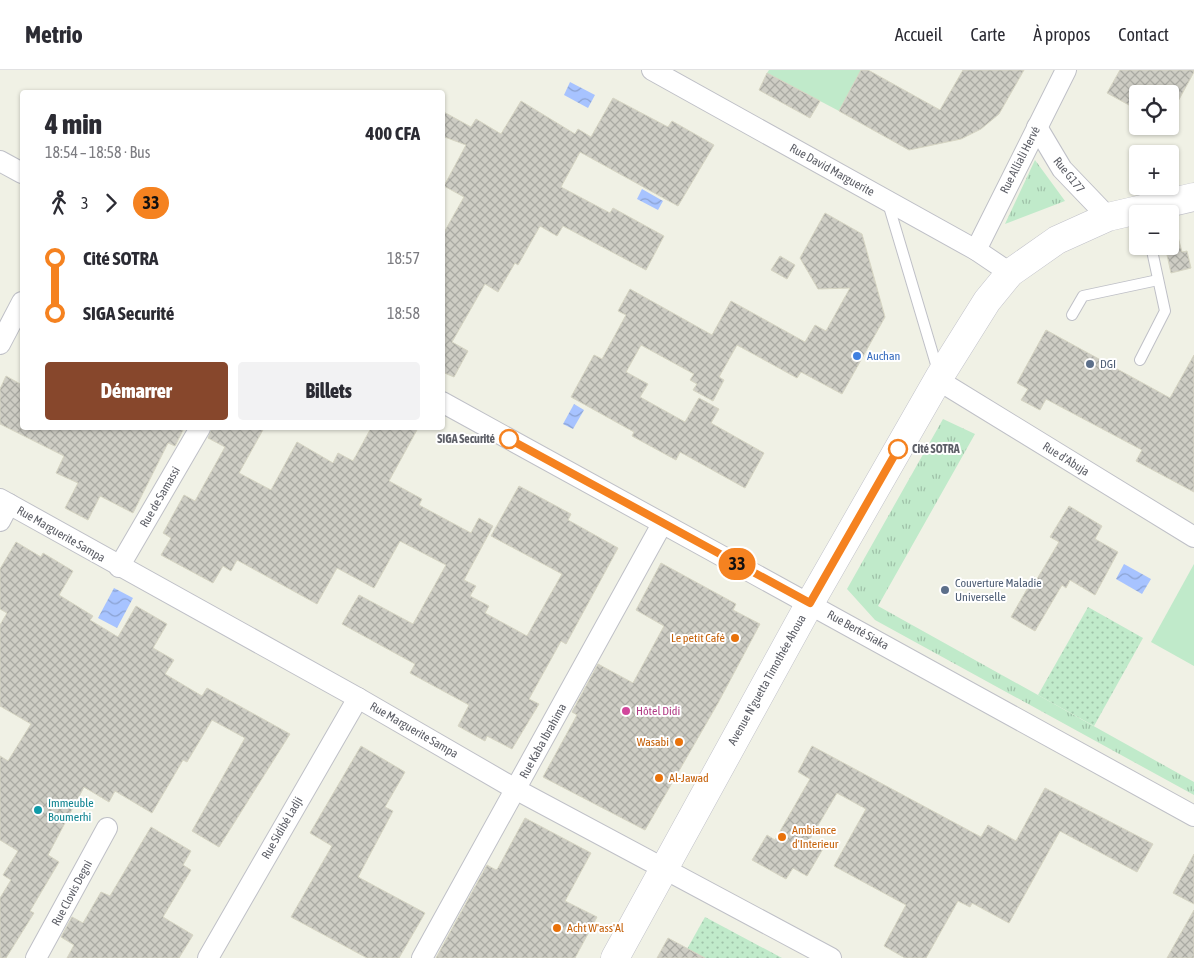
<!DOCTYPE html>
<html lang="fr">
<meta charset="utf-8">
<style>
:root{--surface:#fff;--page:#f2f2f3;--text:#2b2b33;--muted:#7c7c81;--line:#e1e1e2;--accent:#87472c}
body{margin:0;font-family:"Asap Condensed",sans-serif;background:var(--page);color:var(--text);height:100vh;display:flex;flex-direction:column;font-size:19px;white-space:nowrap}
*{box-sizing:border-box;margin:0}
p{font-size:16px;color:var(--muted)}
.icon{flex:none;width:28px;height:28px;fill:none;stroke:currentColor;stroke-width:2;stroke-linecap:round;stroke-linejoin:round}
.map{position:relative;flex:1;overflow:hidden}
.drawer{position:absolute;left:20px;top:20px;width:425px;height:340px;display:flex;flex-direction:column;background:var(--surface);border-radius:5px;box-shadow:0 1px 4px #0004}
.drawer>*{flex:none}
.badge{padding:0 10px;border-radius:16px;font-size:18px;line-height:32px}
.tools{position:absolute;left:1129px;top:15px;display:grid;gap:10px}
.tools a{display:grid;place-items:center;width:50px;height:50px;border-radius:5px;background:var(--surface);box-shadow:0 1px 4px #0004;font-size:25px}
.map>.badge{position:absolute;translate:-50% -50%;box-shadow:0 0 0 2px #fff}
.legs{display:flex;align-items:center;gap:8px;height:55px;padding:0 25px;font-size:16px}
.legs p{margin-inline-start:auto}
.headline{display:flex;align-items:center;justify-content:space-between;height:85px;padding:0 25px}
h1{font-size:28px;font-weight:800;line-height:38px}
.action{display:flex;gap:10px;margin-top:auto;padding:10px 25px}
.action a{flex:1;height:58px;border-radius:5px;background:var(--accent);color:#fff;font-size:20px;font-weight:800;line-height:58px;text-align:center}
.action a+a{background:var(--page);color:var(--text)}
ul{padding:0 25px;list-style:none}
li{display:flex;align-items:center;gap:18px;height:55px;font-size:19px}
li i{display:grid;place-items:center;width:8px;height:100%;margin:0 6px;background:currentColor}
li i::after{content:'';width:12px;height:12px;margin:-6px;border:4px solid;border-radius:50%;background:var(--surface)}
li p{margin-inline-start:auto}
li:first-child i{background:linear-gradient(#0000 50%,currentColor 0)}
li:last-child i{background:linear-gradient(currentColor 50%,#0000 0)}
header{display:flex;align-items:center;gap:30px;box-sizing:border-box;height:70px;padding:0 25px;background:var(--surface);border-bottom:1px solid var(--line)}
header strong{font-size:24px}
nav{display:flex;gap:28px;margin-inline-start:auto;font-size:18px}
.map>svg:first-child{display:block}
</style>
<header>
<strong>Metrio</strong>
<nav><a>Accueil</a><a>Carte</a><a>À propos</a><a>Contact</a></nav>
</header>
<div class="map">
<svg width="1194" height="888" viewBox="0 0 1194 888">
<defs>
<pattern id="grass-tufts" width="24" height="20" patternUnits="userSpaceOnUse" patternTransform="scale(1.25)"><rect width="24" height="20" fill="#c0eaca"/><path d="M3 7l-1-3M5 7V3M7 7l1-3M15 17l-1-3M17 17v-4M19 17l1-3" fill="none" stroke="#9fc1a8"/></pattern>
<pattern id="garden-dots" width="8" height="8" patternUnits="userSpaceOnUse" patternTransform="scale(1.25)"><rect width="8" height="8" fill="#c0eaca"/><path d="M2 2h.1M6 6h.1" fill="none" stroke="#9fc1a8" stroke-width="1.8" stroke-linecap="round"/></pattern>
<pattern id="water-waves" width="16" height="10" patternUnits="userSpaceOnUse" patternTransform="scale(1.25)"><rect width="16" height="10" fill="#a7c3ff"/><path d="M0 5q4-4 8 0t8 0" fill="none" stroke="#8ba2d2"/></pattern>
<pattern id="building-cross-hatch" width="8" height="8" patternUnits="userSpaceOnUse" patternTransform="scale(1.25)"><rect width="8" height="8" fill="#cecdc4"/><path d="M0 0l8 8M0 8l8-8" fill="none" stroke="#aaaaa3"/></pattern>
</defs>
<rect width="100%" height="100%" fill="#f0f1e5"/>
<g fill="url(#grass-tufts)">
<path d="M1035,90L1065,131L1005,154Z"/>
<path d="M943,349L975,364L878,536L1194,712V725L875,550L847,519Z"/>
</g>
<g fill="url(#garden-dots)">
<path d="M1088,537L1143,568L1094,656L1038,625Z"/>
<path d="M705,847L782,888H682Z"/>
</g>
<g fill="#c0eaca">
<path d="M769,0H861L839,41L767,3Z"/>
<path d="M1194,494V596L1151,572Z"/>
</g>
<g fill="url(#water-waves)">
<path d="M570,12L595,25L588,38L564,25Z"/>
<path d="M642,119L663,131L658,140L637,129Z"/>
<path d="M574,334L584,340L573,359L563,354Z"/>
<path d="M1124,494L1151,509L1142,524L1116,509Z"/>
<path d="M114,518L133,528L117,558L98,548Z"/>
</g>
<g fill="url(#building-cross-hatch)" stroke="#d6d5c3">
<path d="M861,0H868L940,40L963,0H1024L999,44L981,59L961,69L909,80L839,41Z"/>
<path d="M1120,0H1194V2L1170,46V24H1138V40L1107,23Z"/>
<path d="M767,3L820,31L810,48L759,20Z"/>
<path d="M613,28L668,57L672,51L714,75L678,136L580,82L561,117L610,143L613,138L664,166L646,200L563,156L557,166L540,156L518,195L515,193L498,222L485,214L452,272L468,281L454,307L442,302V166L464,127L444,116L466,75L442,66V41L471,57L476,49L501,64L521,31L575,64L578,59L591,67Z"/>
<path d="M825,143L862,164L885,247L842,324L801,302L797,308L737,275L719,307L724,310L713,331L693,320L697,314L690,310L694,304L641,275L626,302L648,314L640,327L685,352L699,328L719,339L711,353L764,383L745,418L680,382L676,390L632,366L634,362L571,327L594,285L602,289L626,245L618,241L630,219L712,265L731,231L805,272L815,255L826,261L850,218L818,219L800,188Z"/>
<path d="M1173,148L1182,182L1187,181L1191,198L1171,203L1165,176H1170V149Z"/>
<path d="M780,186L795,195L787,209L771,200Z"/>
<path d="M1046,260L1170,328L1194,285V422L1136,391L1142,380L1046,329L1040,340L1021,330L1028,319L1017,313Z"/>
<path d="M6,306L22,315V358H184L175,376L168,373L133,443L100,426L88,450L65,438L78,413L56,403L64,386L0,354V319Z"/>
<path d="M212,358H264L239,403L271,420L297,372L333,393L338,383L353,391L371,358H418L389,411L422,429L419,435L471,463L479,448L493,456L464,510L476,516L470,526L489,536L485,543L527,566L562,504L491,466L519,416L571,444L568,450L618,478L566,574L561,571L529,629L539,634L512,679L487,666L485,671L458,656L469,635L410,603L415,594L342,554L359,525L413,554L446,495L400,471L374,518L337,498L317,534L237,490L231,501L223,496L213,513L161,485L171,468L163,463L184,425L195,431L225,377L208,368Z"/>
<path d="M1069,436L1102,456L1095,469L1118,482L1095,525L1070,510L1066,518L1062,515L1035,561L1011,547L1034,507L1037,509L1059,472L1050,467Z"/>
<path d="M16,472L41,487L43,483L73,501L59,525L93,546L90,550L118,567L136,536L167,554L153,578L174,590L165,604L202,626L207,618L290,664L219,777L192,761L245,668L212,650L187,692L183,690L152,743L115,721L109,732L84,717L48,785L59,792L30,841L34,843L6,888H0V828L11,810L3,805L18,781L0,770V686L8,691L31,654L0,636V555L7,543L0,539V499Z"/>
<path d="M661,493L736,534L733,540L760,554L718,633L645,760L543,707L577,645L572,642L598,594L633,613L664,556L636,540Z"/>
<path d="M361,676L405,702L385,737L393,741L358,807L425,843L399,888H367L291,847L332,776L310,763Z"/>
<path d="M812,676L981,767L988,755L1016,771L1045,718L1153,774L1137,802L1060,761L1009,853L972,833L970,837L958,831L926,888H905L884,876L906,835L834,796L866,739L837,723L810,769L824,777L807,806L793,798L786,809L752,790L767,765L775,770L810,709L798,702Z"/>
<path d="M525,748L591,783L565,831L597,847L575,888H436L487,795L496,800L498,798Z"/>
<path d="M151,757L191,781L183,795L191,800L163,847L193,865L179,888H67L74,875L61,867L72,847L83,853L101,822L110,826Z"/>
<path d="M1194,784V834L1173,823Z"/>
<path d="M1194,840V888H1167Z"/>
<path d="M668,868L705,888H657Z"/>
</g>
<g fill="none" stroke-linecap="round" stroke-linejoin="round">
<g stroke="#bfc0c7" stroke-width="12">
<g id="lane">
<path d="M888,133L938,301"/>
<path d="M1072,245L1083,226L1158,210"/>
<path d="M1140,290L1165,241L1151,176"/>
</g>
</g>
<g stroke="#bfc0c7" stroke-width="22">
<g id="street">
<path d="M652,0L976,180L1010,203"/>
<path d="M1037,57L1062,99L1108,147"/>
<path d="M0,91L22,103"/>
<path d="M976,180L1066,0"/>
<path d="M0,274L22,232"/>
<path d="M938,310L1194,467"/>
<path d="M442,332L1194,746"/>
<path d="M0,429L358,628L517,720L831,888"/>
<path d="M0,451L9,434"/>
<path d="M119,497L200,358"/>
<path d="M36,888L107,758"/>
<path d="M208,888L358,628"/>
<path d="M422,888L662,454"/>
</g>
</g>
<g stroke="#c0c1c9" stroke-width="29">
<path id="secondary" d="M615,888L810,533L940,306L987,231L1010,203L1057,170L1108,147L1194,127"/>
</g>
<use href="#lane" stroke="#fff" stroke-width="10"/>
<use href="#street" stroke="#fff" stroke-width="20"/>
<use href="#secondary" stroke="#fff" stroke-width="28"/>
</g>
<g fill="none" stroke-linecap="round" stroke-linejoin="round">
<g stroke="#fff" stroke-width="11">
<path id="line-1" d="M509,369L810,533L898,379"/>
</g>
<use href="#line-1" stroke="#f58220" stroke-width="8"/>
</g>
<circle fill="#3f7fe0" stroke="#fff" stroke-width="2" cx="857" cy="286" r="5"/>
<g fill="#5c6f8a" stroke="#fff" stroke-width="2">
<circle cx="1090" cy="294" r="5"/>
<circle cx="945" cy="520" r="5"/>
</g>
<g fill="#fff" stroke="#f58220" stroke-width="2.5">
<circle cx="509" cy="369" r="9"/>
<circle cx="898" cy="379" r="9"/>
</g>
<g fill="#e8710a" stroke="#fff" stroke-width="2">
<circle cx="735" cy="568" r="5"/>
<circle cx="679" cy="672" r="5"/>
<circle cx="659" cy="708" r="5"/>
<circle cx="782" cy="767" r="5"/>
<circle cx="557" cy="858" r="5"/>
</g>
<circle fill="#d1479c" stroke="#fff" stroke-width="2" cx="626" cy="641" r="5"/>
<circle fill="#0f9aa8" stroke="#fff" stroke-width="2" cx="38" cy="740" r="5"/>
<g text-anchor="middle" stroke-width="4" stroke-linejoin="round" paint-order="stroke">
<g font-size="12" fill="#5d5f67" stroke="#fff">
<text transform="translate(1020 90) rotate(-63)" y="4">Rue Alliali Hervé</text>
<text transform="translate(832 100) rotate(29)" y="4">Rue David Marguerite</text>
<text transform="translate(1069 105) rotate(51)" y="4">Rue G177</text>
<text transform="translate(1066 389) rotate(32)" y="4">Rue d'Abuja</text>
<text transform="translate(160 427) rotate(-60)" y="4">Rue de Samassi</text>
<text transform="translate(61 464) rotate(30)" y="4">Rue Marguerite Sampa</text>
<text transform="translate(858 560) rotate(29)" y="4">Rue Berté Siaka</text>
<text transform="translate(767 610) rotate(-61)" y="4">Avenue N'guetta Timothée Ahoua</text>
<text transform="translate(414 660) rotate(30)" y="4">Rue Marguerite Sampa</text>
<text transform="translate(543 671) rotate(-61)" y="4">Rue Kaba Ibrahima</text>
<text transform="translate(282 758) rotate(-60)" y="4">Rue Sidibé Ladji</text>
<text transform="translate(72 823) rotate(-62)" y="4">Rue Clovis Degni</text>
</g>
<g font-size="12" fill="#366cbe" stroke="#fff" text-anchor="start">
<text x="867" y="290">Auchan</text>
</g>
<g font-size="12" fill="#4e5e75" stroke="#fff" text-anchor="start">
<text x="1100" y="298">DGI</text>
<text x="955" y="517">Couverture Maladie<tspan x="955" dy="14">Universelle</tspan></text>
</g>
<g font-size="12" font-weight="bold" fill="#5d5f67" stroke="#fff" text-anchor="end">
<text x="495" y="373">SIGA Securité</text>
<text x="912" y="383" text-anchor="start">Cité SOTRA</text>
</g>
<g font-size="12" fill="#c56008" stroke="#fff" text-anchor="start">
<text x="725" y="572" text-anchor="end">Le petit Café</text>
<text x="669" y="676" text-anchor="end">Wasabi</text>
<text x="669" y="712">Al-Jawad</text>
<text x="792" y="764">Ambiance<tspan x="792" dy="14">d'Interieur</tspan></text>
<text x="567" y="862">Acht W'ass'Al</text>
</g>
<g font-size="12" fill="#b23c85" stroke="#fff" text-anchor="start">
<text x="636" y="645">Hôtel Didi</text>
</g>
<g font-size="12" fill="#0d838f" stroke="#fff" text-anchor="start">
<text x="48" y="737">Immeuble<tspan x="48" dy="14">Boumerhi</tspan></text>
</g>
</g>
</svg>
<div class="tools">
<a><svg class="icon" aria-label="locate" viewBox="0 0 24 24"><circle cx="12" cy="12" r="6"/><path d="M12 2v4M12 18v4M2 12h4M18 12h4"/></svg></a>
<a>+</a>
<a>−</a>
</div>
<b class="badge" style="left:737px;top:494px;background:#f58220;color:#111">33</b>
<section class="drawer">
<div class="headline"><div><h1>4 min</h1><p>18:54 – 18:58 · Bus</p></div><b>400 CFA</b></div>
<div class="legs"><svg class="icon" aria-label="walk" viewBox="0 0 24 24"><circle cx="13" cy="4" r="2"/><path d="M13 8l-2 6 4 7M11 14l-3 7M7 12l3-4h3l4 4"/></svg>3<svg class="icon" aria-label="forward" viewBox="0 0 24 24"><path d="M9 5l7 7-7 7"/></svg><b class="badge" style="background:#f58220;color:#111">33</b></div>
<ul>
<li><i style="color:#f58220"></i><b>Cité SOTRA</b><p>18:57</p></li>
<li><i style="color:#f58220"></i><b>SIGA Securité</b><p>18:58</p></li>
</ul>
<div class="action"><a>Démarrer</a><a>Billets</a></div>
</section>
</div>
